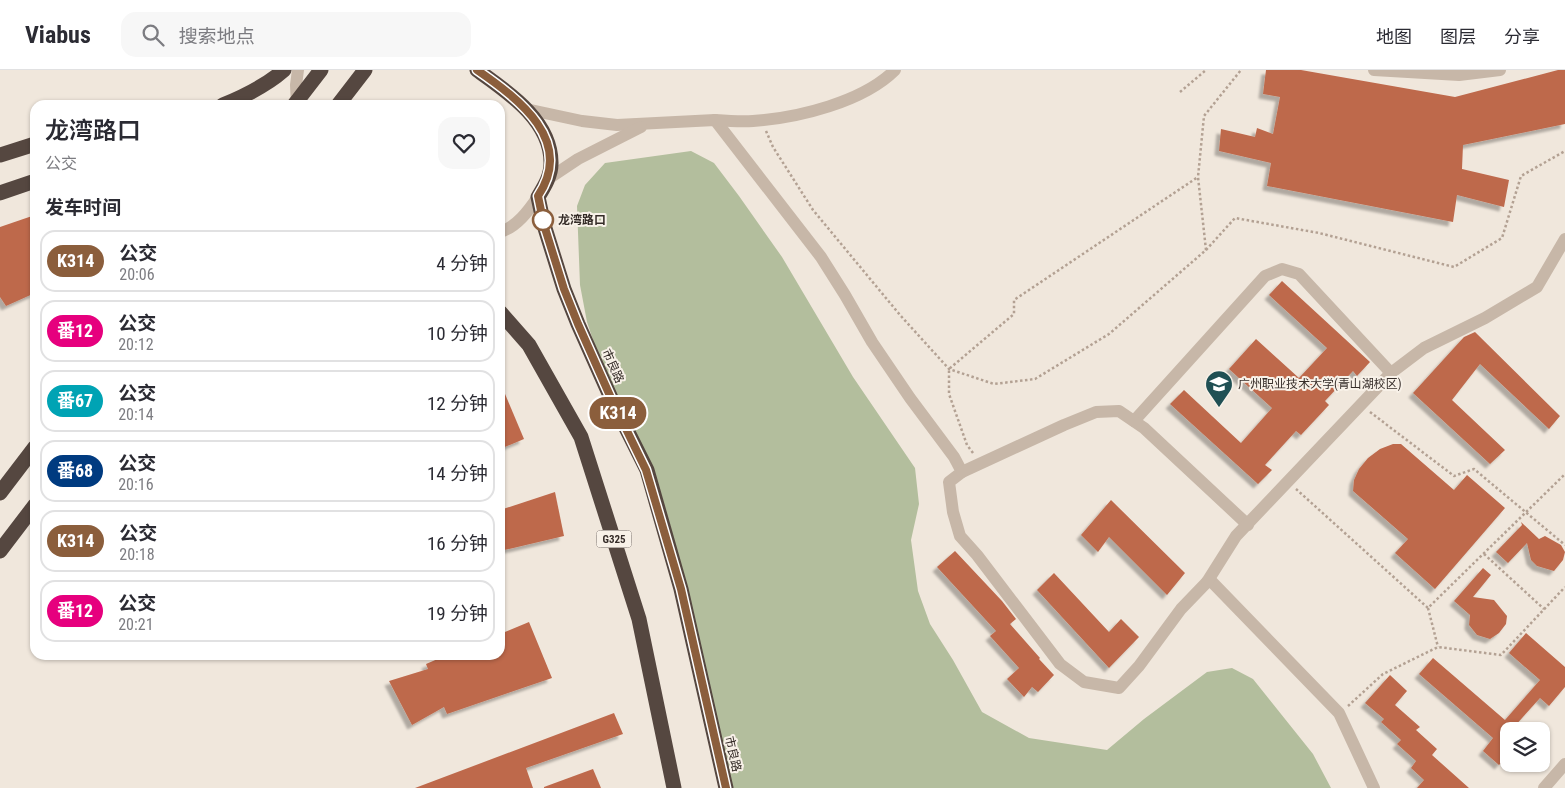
<!DOCTYPE html>
<html lang="zh">
<meta charset="utf-8">
<style>
:root{--surface:#fff;--page:#f7f7f7;--text:#2b2b33;--muted:#7c7c81;--line:#e1e1e2}
body{margin:0;font-family:"Roboto Condensed","Noto Sans SC",sans-serif;background:var(--page);color:var(--text);height:100vh;display:flex;flex-direction:column;font-size:19px;white-space:nowrap}
*{box-sizing:border-box;margin:0}
p{font-size:16px;color:var(--muted)}
.icon{flex:none;width:28px;height:28px;fill:none;stroke:currentColor;stroke-width:2;stroke-linecap:round;stroke-linejoin:round}
.map{position:relative;flex:1;overflow:hidden}
.panel{position:absolute;left:30px;top:30px;width:475px;height:560px;display:flex;flex-direction:column;background:var(--surface);border-radius:15px;box-shadow:0 1px 4px #0004}
.panel>*{flex:none}
.badge{padding:0 10px;border-radius:16px;font-size:18px;line-height:32px}
.fabs{position:absolute;left:1500px;top:652px;display:grid;gap:10px}
.fabs a{display:grid;place-items:center;width:50px;height:50px;border-radius:10px;background:var(--surface);box-shadow:0 1px 4px #0004;font-size:25px}
.map>.badge{position:absolute;translate:-50% -50%;box-shadow:0 0 0 2px #fff}
h2{padding:0 15px;font-size:19px;line-height:45px}
.round{display:grid;place-items:center;flex:none;width:52px;height:52px;border-radius:15px;background:var(--page)}
.headline{display:flex;align-items:center;justify-content:space-between;height:85px;padding:0 15px}
h1{font-size:24px;font-weight:600;line-height:38px}
ul{padding:0;list-style:none}
li{display:flex;align-items:center;gap:15px;height:62px;margin:0 10px 8px;padding:0 5px;border:2px solid var(--line);border-radius:15px}
li div{flex:1}
li b{display:block;font-size:19px}
li em{font-style:normal}
li .badge{min-width:55px;font-weight:700;text-align:center}
header{display:flex;align-items:center;gap:30px;box-sizing:border-box;height:70px;padding:0 25px;background:var(--surface);border-bottom:1px solid var(--line)}
header strong{font-size:24px}
nav{display:flex;gap:28px;margin-inline-start:auto;font-size:18px}
.search{width:350px;height:45px;background:var(--page);display:flex;align-items:center;gap:12px;box-sizing:border-box;padding:0 18px;border-radius:15px;color:var(--muted);font-size:19px}
.map>svg:first-child{display:block}
</style>
<header>
<strong>Viabus</strong>
<div class="search"><svg class="icon" aria-label="search" viewBox="0 0 24 24"><circle cx="10" cy="10" r="6"/><path d="M15 15l6 6"/></svg>搜索地点</div>
<nav><a>地图</a><a>图层</a><a>分享</a></nav>
</header>
<div class="map">
<svg width="1565" height="718" viewBox="0 0 1565 718">
<defs>
<filter id="shadow"><feDropShadow dx="-4.5" dy="4.5" stdDeviation="1" flood-color="#0004"/></filter>
</defs>
<rect width="100%" height="100%" fill="#f0e7dc"/>
<path fill="#b3be9d" d="M691,81L714,93L739,126L782,187L853,307L915,398L919,434L911,470L918,521L930,554L953,590L982,642L1029,668L1107,680L1144,649L1207,602L1232,598L1253,609L1313,684L1331,718H723L670,455L598,285L587,252L580,215L577,136L585,115L605,93Z"/>
<g fill="#be694c" filter="url(#shadow)">
<path d="M1266,0H1301L1455,27L1558,0H1565V54L1463,75L1462,99L1509,110L1504,137L1457,125L1453,152L1267,116L1271,93L1219,81L1221,59L1255,67L1257,58L1273,64L1280,27L1263,24Z"/>
<path d="M35,145V223L6,236L0,227V157Z"/>
<path d="M1282,211L1370,292L1357,306L1353,301L1325,331L1329,335L1301,365L1296,361L1265,395L1272,400L1258,414L1170,334L1184,320L1241,373L1272,338L1229,299L1256,269L1299,308L1327,278L1269,225Z"/>
<path d="M1475,262L1560,346L1549,359L1480,294L1452,330L1505,380L1490,394L1413,323L1464,267Z"/>
<path d="M500,312L524,369L500,379Z"/>
<path d="M1393,374H1401L1454,420L1467,405L1505,438L1435,519L1395,483L1408,469L1353,421L1354,410L1359,399L1368,388L1380,379Z"/>
<path d="M555,422L564,466L500,481V440Z"/>
<path d="M1111,430L1185,503L1167,525L1109,467L1098,482L1081,465Z"/>
<path d="M1521,452L1539,469L1545,466L1561,475L1565,482L1563,490L1554,501L1537,496L1531,490L1527,473L1508,493L1496,482L1522,455Z"/>
<path d="M955,481L1002,531L1016,549L1010,554L1040,588L1039,589L1054,605L1038,622L1032,617L1024,627L1007,609L1019,598L990,566L996,561L937,497Z"/>
<path d="M1483,498L1491,505L1473,527L1494,530L1507,546L1506,554L1499,563L1490,569L1477,565L1469,555L1470,545L1454,531Z"/>
<path d="M1054,503L1109,562L1121,549L1139,567L1109,598L1037,520Z"/>
<path d="M529,552L552,608L447,644L444,637L412,655L389,611L428,599L426,594L447,585H500V564Z"/>
<path d="M1526,563L1565,597V617L1549,636L1540,628L1514,657L1518,661H1509V684L1499,695L1483,681L1493,668L1419,604L1433,588L1505,650L1540,610L1509,583Z"/>
<path d="M1390,605L1407,621L1395,635L1420,657L1416,660L1437,679L1432,685L1469,718H1417L1424,710L1411,698L1416,691L1397,674L1401,670L1381,652L1384,649L1365,633Z"/>
<path d="M614,643L623,664L526,698L533,718H415Z"/>
<path d="M593,699L601,718H544V717Z"/>
</g>
<g fill="none" stroke-linecap="round" stroke-linejoin="round">
<g stroke="#b3a193" stroke-width="2.5" stroke-dasharray="2.5 2.5" stroke-linecap="butt">
<path d="M1180,22L1206,0"/>
<path d="M766,61L773,77L813,140L900,245L949,299L994,314L1035,309L1109,264L1206,180L1198,107L1204,46L1241,0"/>
<path d="M1206,180L1235,148L1319,163L1454,197L1502,168L1521,106L1565,81"/>
<path d="M1370,342L1454,406L1474,399L1565,475"/>
<path d="M973,383L967,375L949,324V299L1014,244V230L1198,107"/>
<path d="M1296,419L1428,538L1565,404"/>
<path d="M1484,484L1544,539"/>
<path d="M1428,538L1438,577"/>
<path d="M1348,636L1383,604L1438,577L1501,585L1565,517"/>
</g>
<g stroke="#c7b7a8" stroke-width="12">
<path d="M1374,0L1459,5L1500,0"/>
<path d="M297,35L296,15L298,0"/>
<path d="M526,39L582,51L617,55L715,50L821,187L845,225L872,272L910,328L954,387L962,402L949,412L953,442L960,466L977,485L1060,594L1084,612L1119,618L1139,596L1181,539L1207,512H1212L1339,643L1374,718"/>
<path d="M715,50C728,51 741,52 753,51C798,48 863,32 895,0"/>
<path d="M548,109L578,89L641,57"/>
<path d="M500,162C517,157 529,140 538,127"/>
<path d="M1134,351L1265,206L1282,199L1299,204L1391,303"/>
<path d="M962,402L1064,355L1096,342L1119,341L1144,358L1248,455"/>
<path d="M1207,512L1236,466L1391,303L1424,278L1485,248L1537,217L1565,169"/>
<path d="M1544,718L1565,694"/>
</g>
<g stroke="#554740" stroke-width="15">
<path d="M477,0C508,22 552,51 551,94C551,106 544,117 538,127L544,155L564,219L578,254L611,328L647,400L681,519L726,718"/>
<path d="M223,35C245,26 266,16 284,0"/>
<path d="M338,35L365,0"/>
<path d="M0,85L35,74"/>
<path d="M0,123L35,111"/>
<path d="M500,242L529,275L581,367L639,549L674,718"/>
<path d="M0,423L35,377"/>
<path d="M0,481L35,435"/>
</g>
<path stroke="#554740" stroke-width="15" d="M294,35L321,0"/>
</g>
<g fill="none" stroke-linecap="round" stroke-linejoin="round">
<g stroke="#fff" stroke-width="11">
<path id="line" d="M477,0C519,29 575,71 538,126L544,155L564,219L578,254L611,328L646,400L681,519L726,718"/>
</g>
<use href="#line" stroke="#8b5e3c" stroke-width="8"/>
</g>
<defs>
<g id="university-pin" transform="scale(1.4375)"><path d="M0 17L-7.5 6A9.5 9.5 0 1 1 7.5 6Z" fill="#205054" stroke="#f8f1e8"/><path d="M0-5L7-2L0 1L-7-2ZM-4 1L0 2.5L4 1V4Q0 6-4 4Z" fill="#fff"/></g>
</defs>
<g fill-rule="evenodd">
<use href="#university-pin" x="1219" y="314"/>
</g>
<circle fill="#fff" stroke="#8b5e3c" stroke-width="2.5" cx="543" cy="150" r="10"/>
<g text-anchor="middle" stroke-width="4" stroke-linejoin="round" paint-order="stroke">
<rect fill="#f8f1e8" stroke="#706762" stroke-width="1" x="596.5" y="460.5" width="35" height="17" rx="4"/>
<g font-size="11" font-weight="bold" fill="#352c28">
<text x="614" y="473">G325</text>
</g>
<g font-size="12" font-weight="bold" fill="#352c28" stroke="#f8f1e8" text-anchor="start">
<text x="558" y="154">龙湾路口</text>
</g>
<g font-size="12" fill="#352c28" stroke="#f8f1e8">
<text transform="translate(613 296) rotate(66)" y="4">市良路</text>
<text transform="translate(733 684) rotate(77)" y="4">市良路</text>
</g>
<g font-size="12" fill="#352c28" stroke="#f8f1e8" text-anchor="start">
<text x="1238" y="318">广州职业技术大学(青山湖校区)</text>
</g>
</g>
</svg>
<div class="fabs">
<a><svg class="icon" aria-label="layers" viewBox="0 0 24 24"><path d="M12 4l9 5-9 5-9-5zM3 14l9 5 9-5"/></svg></a>
</div>
<b class="badge" style="left:618px;top:343px;background:#8b5e3c;color:#fff">K314</b>
<section class="panel">
<div class="headline"><div><h1>龙湾路口</h1><p>公交</p></div><a class="round"><svg class="icon" aria-label="heart" viewBox="0 0 24 24"><path d="M12 20l-8-8c-3-5 5-10 8-4 3-6 11-1 8 4z"/></svg></a></div>
<h2>发车时间</h2>
<ul>
<li><span class="badge" style="background:#8b5e3c;color:#fff">K314</span><div><b>公交</b><p>20:06</p></div><em>4 分钟</em></li>
<li><span class="badge" style="background:#e6007e;color:#fff">番12</span><div><b>公交</b><p>20:12</p></div><em>10 分钟</em></li>
<li><span class="badge" style="background:#00a3b4;color:#fff">番67</span><div><b>公交</b><p>20:14</p></div><em>12 分钟</em></li>
<li><span class="badge" style="background:#003b80;color:#fff">番68</span><div><b>公交</b><p>20:16</p></div><em>14 分钟</em></li>
<li><span class="badge" style="background:#8b5e3c;color:#fff">K314</span><div><b>公交</b><p>20:18</p></div><em>16 分钟</em></li>
<li><span class="badge" style="background:#e6007e;color:#fff">番12</span><div><b>公交</b><p>20:21</p></div><em>19 分钟</em></li>
</ul>
</section>
</div>
